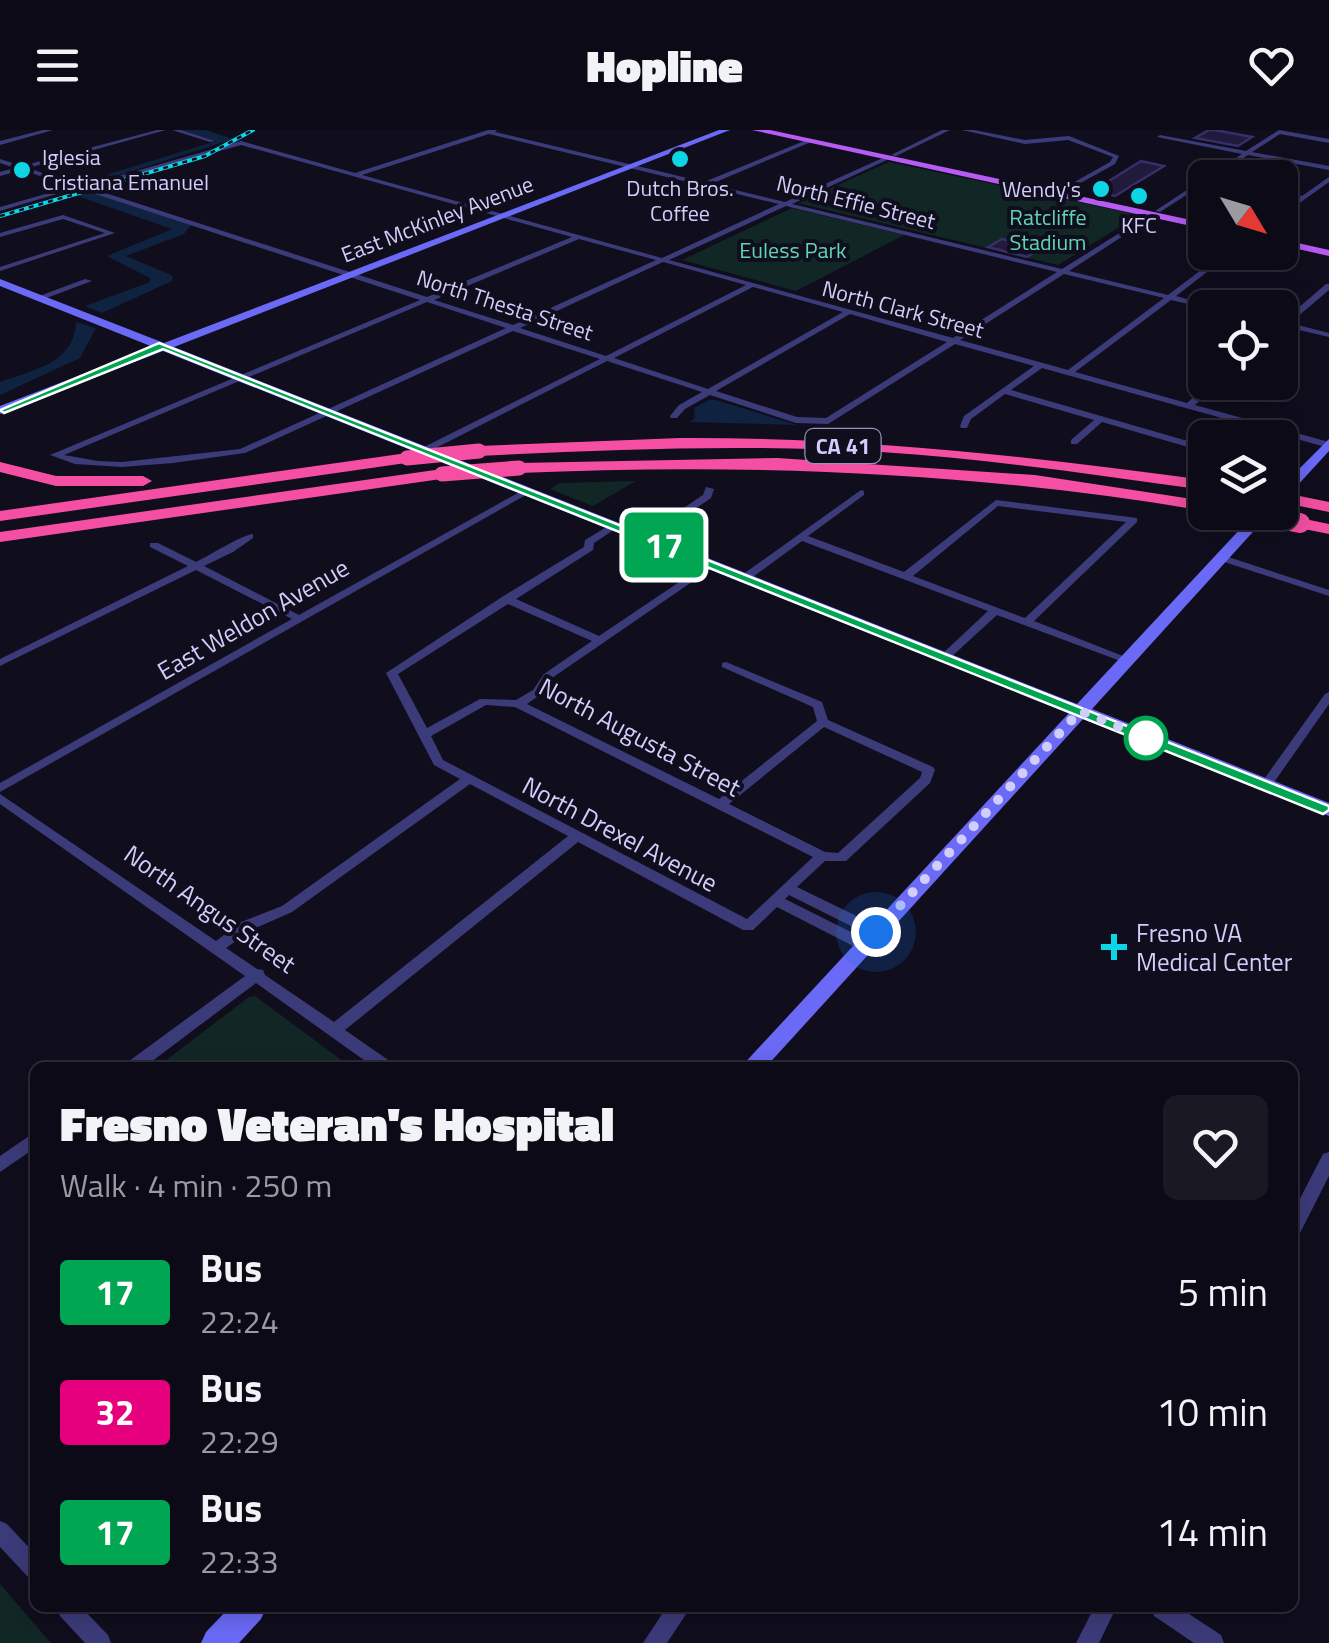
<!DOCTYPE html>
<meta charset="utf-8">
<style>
:root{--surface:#0c0a16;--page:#1a1823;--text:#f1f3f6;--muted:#9a9aa1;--line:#2c2b35}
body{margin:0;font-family:"Titillium Web",sans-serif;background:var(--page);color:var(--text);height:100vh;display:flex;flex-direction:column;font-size:38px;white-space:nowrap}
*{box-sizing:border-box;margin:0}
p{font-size:32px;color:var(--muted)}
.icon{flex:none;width:55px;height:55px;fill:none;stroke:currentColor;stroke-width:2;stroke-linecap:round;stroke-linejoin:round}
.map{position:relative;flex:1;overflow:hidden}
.details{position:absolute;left:30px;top:932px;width:1268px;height:550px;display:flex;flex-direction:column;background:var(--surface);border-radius:15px;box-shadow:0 5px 25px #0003,0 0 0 2px var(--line)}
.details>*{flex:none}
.badge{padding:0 20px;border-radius:8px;font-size:35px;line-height:65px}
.needle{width:65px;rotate:128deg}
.fabs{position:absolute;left:1188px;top:30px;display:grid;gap:20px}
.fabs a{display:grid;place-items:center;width:110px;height:110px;border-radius:15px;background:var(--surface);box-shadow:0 5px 25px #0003,0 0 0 2px var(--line);font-size:50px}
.you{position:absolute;width:50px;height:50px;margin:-25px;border:8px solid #fff;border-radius:50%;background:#1a73e8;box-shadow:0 0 0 15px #1a73e833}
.map>.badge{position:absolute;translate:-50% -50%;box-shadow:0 0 0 5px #fff}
.round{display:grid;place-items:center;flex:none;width:105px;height:105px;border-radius:15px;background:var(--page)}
.overview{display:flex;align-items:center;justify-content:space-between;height:170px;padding:0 30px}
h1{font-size:48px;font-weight:800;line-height:75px}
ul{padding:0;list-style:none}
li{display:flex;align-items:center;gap:30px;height:120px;padding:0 30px}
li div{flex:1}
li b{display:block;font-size:38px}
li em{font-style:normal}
li .badge{min-width:110px;font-weight:700;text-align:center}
header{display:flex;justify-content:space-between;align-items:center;height:130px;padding:0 30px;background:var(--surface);font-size:45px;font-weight:800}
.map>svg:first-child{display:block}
</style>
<header><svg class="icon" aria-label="menu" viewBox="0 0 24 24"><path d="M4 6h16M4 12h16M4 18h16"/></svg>Hopline<svg class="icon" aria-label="heart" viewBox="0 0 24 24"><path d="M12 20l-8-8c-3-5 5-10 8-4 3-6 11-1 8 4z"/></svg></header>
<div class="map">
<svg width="1329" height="1513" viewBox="0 0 1329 1513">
<rect width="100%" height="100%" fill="#100d1d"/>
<g fill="#112726">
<path d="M889,32L1139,85L1058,135L798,73Z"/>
<path d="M792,78L904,105L796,161L682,130Z"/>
<path d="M636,351L593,376L550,359L560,353Z"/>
<path d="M255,866L351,937H157L249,867Z"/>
<path d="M0,1454L51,1513H0Z"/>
</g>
<g fill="#0f2340">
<path d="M181,0H205L233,9L92,54L80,53L216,11Z"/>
<path d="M78,58L191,95L184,104L126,126L173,146L172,151L102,183L85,176L150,152V148L107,126L172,99L69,63Z"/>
<path d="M76,192L96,198L80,228L0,265V252C33,240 74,234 76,192Z"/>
<path d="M709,270H716L797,295L689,292L695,288L694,278Z"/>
</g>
<g fill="#211a3d" stroke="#382e68" stroke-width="2.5">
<path d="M1209,0H1215L1252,7L1238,16L1195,8Z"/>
<path d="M1141,31L1164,36L1115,66L1093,61Z"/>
<path d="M1002,109L1041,118L1027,127L988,117Z"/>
</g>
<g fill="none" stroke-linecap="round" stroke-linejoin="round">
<g fill="#3c3b7a" fill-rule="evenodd">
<path d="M43,0H53L0,15V11Z"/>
<path d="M157,0H166L28,38L69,52L75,51V53L84,56L241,11L355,43L488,0H497L495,2L704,52L809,9L811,12L711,54L785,72L887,26L889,29L792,74L1062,139L1150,84H1154V86L1069,141L1168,165L1225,122H1233L1176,166L1217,178H1205L1171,170L1075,242L1187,273L1211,252H1221L1195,275L1329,312V318L1042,238L1011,260L1205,316V322L1102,292L1077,314H1071V310L1094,290L1005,264L971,289L967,298H961L960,296L964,286L1034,236L955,214L828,294L796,293L710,265L685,279L677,288H671L670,286L679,275L702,262L607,231L428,322H422V318L600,229L513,201L245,323L173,333L122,337L75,334L50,325L420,170L71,56L60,63L0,81V77L56,61L65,54L22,40L0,46V42L15,38L0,33V29L22,36ZM489,4L779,74L662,128L362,45ZM241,15L572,107L427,167L90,58ZM786,76L1057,142L953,208L669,130ZM579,109L656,130L513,195L434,170ZM663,132L746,155L606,226L520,198ZM1064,144L1164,168L1068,240L960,210ZM753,157L843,182L708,259L614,228ZM427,172L506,198L240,319L122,332L98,331L64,325ZM850,184L947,212L826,288L797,287L716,261Z"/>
<path d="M172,0H181L215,11L210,12Z"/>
<path d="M942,0H950L896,26L891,25Z"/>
<path d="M962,0H974L1025,10L1069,6L1119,26L1115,34L1057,66L1055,63L1110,32L1113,27L1068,10L1025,14Z"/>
<path d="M1279,0L1329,9V13L1280,4L1252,22L1329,36V40L1248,25L1214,48H1206L1242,24L1157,7L1160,5L1246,21Z"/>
<path d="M1329,47V52L1280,87V82L1298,69L1280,65V61L1302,66Z"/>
<path d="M1205,48V53L1160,82L1155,81Z"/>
<path d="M63,85L115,103L0,141V137L105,103L63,89L0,107V103Z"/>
<path d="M85,149L92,151L41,170L34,168Z"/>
<path d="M1326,154H1329V160L1290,193L1329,203V207L1286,197L1280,200V191H1283Z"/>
<path d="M1280,338L1302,344L1304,346L1299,349L1280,344Z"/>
<path d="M706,357L714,359L711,368L650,410H642V406L703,365Z"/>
<path d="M525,359L533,361L0,662V653L292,489L196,440L0,536V529L188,436L150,417V413H158L196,432C211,425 239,406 253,404V408L233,422L204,436L299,485Z"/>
<path d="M861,360L864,361V365L808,406L904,442L996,370L1137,388V392L1034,491L1133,530L1127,533L1123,532L997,485L949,529H941V525L988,481L802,411L750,449H742V445ZM998,376L1126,392L1025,488L913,446Z"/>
<path d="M615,392L620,395L618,397L594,413L593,420L516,469L599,506L709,432L713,431L718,434L552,548L541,564L527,574L719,669L817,591L813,577L722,537V533L726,532L822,572L828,590L933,637L935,640L930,653L846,731H825L797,757L881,798L883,802L881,806H871L789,765L785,769L869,811L871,815L869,819H859L777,777L753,800H743L578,712L345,900L394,934L396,938H375L256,853L143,938H123L125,934L245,846L0,674V664L216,811L241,792L282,776L460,649L434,635L386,543L502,467L584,417L585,410ZM508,474L592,511L544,544L533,560L516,570L480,569L427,598L398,544ZM486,575L515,577L813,727L747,789L443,630L431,606ZM824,597L922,642L920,648L838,723L825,722L729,674ZM470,654L568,706L334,892L265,845L263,840L257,839L226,818L251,800L292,782Z"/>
<path d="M1222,425L1329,460V466L1218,430L1217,428Z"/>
<path d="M1329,562V574L1270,658H1262L1260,655L1262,652L1325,564Z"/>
<path d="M35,1002V1018L0,1042V1026Z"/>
<path d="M1329,1022V1046L1298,1107L1292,1110V1084L1323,1024Z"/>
<path d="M0,1391L7,1394L35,1424V1451L28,1447L0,1417Z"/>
<path d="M57,1478H82L108,1505L111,1513H85L60,1486Z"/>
<path d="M666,1478H690L667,1513H643Z"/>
<path d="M1094,1478H1116L1099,1513H1076Z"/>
<path d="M1151,1478H1180L1221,1505L1224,1513H1194L1154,1486Z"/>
</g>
<g fill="#6a6af6" fill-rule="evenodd">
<path d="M719,0H730L174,217L1077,574L1256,382H1271L1092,579L1329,673V686L1083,589L765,938H740L1069,583L163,221L0,284V276L153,217L0,156V149L164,213Z"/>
<path d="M1329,309V321L1285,369L1280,370V358Z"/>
<path d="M229,1478H266L261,1489L239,1513H201L206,1502Z"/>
</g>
<g fill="#b85bf5" fill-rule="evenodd">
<path d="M752,0H770L1205,93V99Z"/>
<path d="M1280,109L1329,120V126L1280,115Z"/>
</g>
<g fill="#f44fa2" fill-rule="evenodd">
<path d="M680,308C857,307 1030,326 1205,350V360C1097,345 990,329 881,322C747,314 613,319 479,326L471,321L479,316Z"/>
<path d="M407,323L415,328L413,332L0,391V381Z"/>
<path d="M777,328L1035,345L1205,371V381C977,342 750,333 519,343L511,338L519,333Z"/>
<path d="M0,332L56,346H143L152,351L143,356H56L0,342Z"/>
<path d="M442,339L448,340V348L0,412V402Z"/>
<path d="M1280,362L1329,372V382L1280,372Z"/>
<path d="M1300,388L1329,394V404L1294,397V389Z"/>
</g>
<g stroke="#0ed5e6" stroke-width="4">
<path id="rail" d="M0,86L205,26L253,0"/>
</g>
<use href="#rail" stroke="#100d1d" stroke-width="2.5" stroke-dasharray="5" stroke-linecap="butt"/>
<g stroke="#f44fa2" stroke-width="15">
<path d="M407,328L479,321"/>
<path d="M442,344L519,338"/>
</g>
<path stroke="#f44fa2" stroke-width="20" d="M1244,382L1300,393"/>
</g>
<path fill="#00a651" stroke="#fff" stroke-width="2.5" d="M159,213L1329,676V680L1323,684L163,219L4,283L0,280Z"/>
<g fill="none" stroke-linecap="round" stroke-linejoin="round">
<path stroke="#d1cdfc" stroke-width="10" stroke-dasharray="0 18" d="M876,802L1080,581L1146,608"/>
</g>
<g fill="#0ed5e6" stroke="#100d1d" stroke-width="4">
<circle cx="680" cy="29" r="10"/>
<circle cx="22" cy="40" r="10"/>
<circle cx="1101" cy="59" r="10"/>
<circle cx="1139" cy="66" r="10"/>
<path d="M1109 802h10v10h10v10h-10v10h-10v-10h-10v-10h10z"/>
</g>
<circle fill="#fff" stroke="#00a651" stroke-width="5" cx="1146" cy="608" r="20"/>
<g text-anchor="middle" stroke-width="8" stroke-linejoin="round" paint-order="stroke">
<g font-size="22" fill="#d1cdfc" stroke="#100d1d">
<text x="42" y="35" text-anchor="start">Iglesia<tspan x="42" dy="25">Cristiana Emanuel</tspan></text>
<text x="680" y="66">Dutch Bros.<tspan x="680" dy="25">Coffee</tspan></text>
<text x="1081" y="67" text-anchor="end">Wendy's</text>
<text x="1139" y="103">KFC</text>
</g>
<g font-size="22" fill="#d1cdfc" stroke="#100d1d">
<text transform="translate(856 72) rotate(14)" y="8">North Effie Street</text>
<text transform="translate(437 89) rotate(-21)" y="8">East McKinley Avenue</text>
<text transform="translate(505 175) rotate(18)" y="8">North Thesta Street</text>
<text transform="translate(903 179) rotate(15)" y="8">North Clark Street</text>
</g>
<g font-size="22" fill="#5ed6b6" stroke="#100d1d">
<text x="1048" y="95">Ratcliffe<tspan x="1048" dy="25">Stadium</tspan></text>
<text x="793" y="128">Euless Park</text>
</g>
<rect fill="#100d1d" stroke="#9793b9" stroke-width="2.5" x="805.5" y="299" width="75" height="34" rx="8"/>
<g font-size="22" font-weight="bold" fill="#d1cdfc">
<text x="843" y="324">CA 41</text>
</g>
<g font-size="25" fill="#d1cdfc" stroke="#100d1d">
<text transform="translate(253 489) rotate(-30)" y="9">East Weldon Avenue</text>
<text transform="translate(640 607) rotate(28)" y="9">North Augusta Street</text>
<text transform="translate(620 704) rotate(28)" y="9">North Drexel Avenue</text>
<text transform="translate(210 779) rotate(35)" y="9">North Angus Street</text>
</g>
<g font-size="25" fill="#d1cdfc" stroke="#100d1d" text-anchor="start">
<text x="1136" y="812">Fresno VA<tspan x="1136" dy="29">Medical Center</tspan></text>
</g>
</g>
</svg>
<div class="fabs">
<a><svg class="needle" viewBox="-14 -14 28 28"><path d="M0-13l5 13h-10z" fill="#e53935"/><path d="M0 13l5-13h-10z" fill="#9a9aa1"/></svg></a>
<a><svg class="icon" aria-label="locate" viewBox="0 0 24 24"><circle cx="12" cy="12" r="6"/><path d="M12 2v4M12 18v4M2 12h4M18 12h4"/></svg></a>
<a><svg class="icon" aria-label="layers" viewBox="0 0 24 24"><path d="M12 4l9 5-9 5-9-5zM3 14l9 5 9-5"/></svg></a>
</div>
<div class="you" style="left:876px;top:802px"></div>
<b class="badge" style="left:664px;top:415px;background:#00a651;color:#fff">17</b>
<section class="details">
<div class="overview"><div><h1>Fresno Veteran's Hospital</h1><p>Walk · 4 min · 250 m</p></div><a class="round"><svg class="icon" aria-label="heart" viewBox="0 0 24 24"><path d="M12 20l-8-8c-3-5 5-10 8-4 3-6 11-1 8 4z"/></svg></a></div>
<ul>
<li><span class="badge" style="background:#00a651;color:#fff">17</span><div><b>Bus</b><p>22:24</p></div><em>5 min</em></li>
<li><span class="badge" style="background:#e6007e;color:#fff">32</span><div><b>Bus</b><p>22:29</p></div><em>10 min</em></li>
<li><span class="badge" style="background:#00a651;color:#fff">17</span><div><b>Bus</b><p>22:33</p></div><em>14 min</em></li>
</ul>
</section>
</div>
